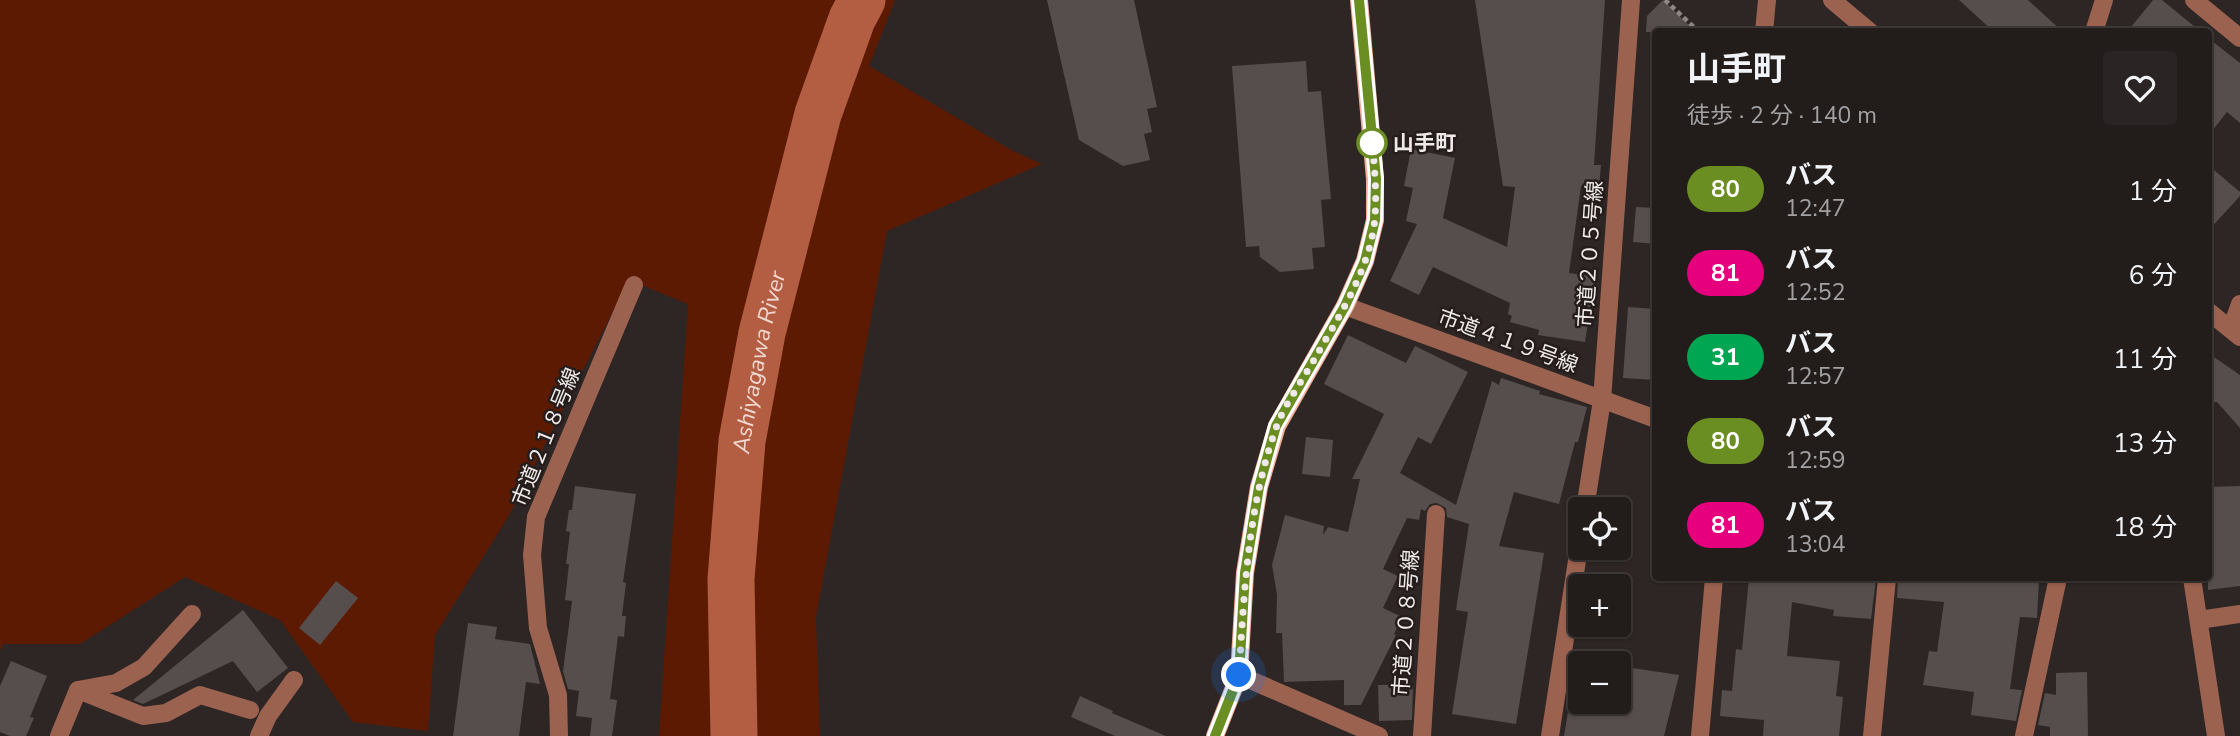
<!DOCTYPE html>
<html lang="ja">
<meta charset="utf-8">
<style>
:root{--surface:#221c1b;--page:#2a2524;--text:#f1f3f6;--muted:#a2a1a3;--line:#3f3a3a}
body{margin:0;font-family:"Nunito Sans","Noto Sans JP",sans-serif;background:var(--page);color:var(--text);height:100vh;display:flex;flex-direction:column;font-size:26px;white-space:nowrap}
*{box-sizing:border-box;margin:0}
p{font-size:23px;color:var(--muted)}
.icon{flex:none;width:38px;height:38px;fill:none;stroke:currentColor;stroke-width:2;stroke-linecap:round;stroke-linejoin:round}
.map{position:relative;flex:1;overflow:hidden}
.side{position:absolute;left:1652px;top:28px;width:560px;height:553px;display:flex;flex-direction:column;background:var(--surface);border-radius:7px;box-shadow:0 2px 5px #0004,0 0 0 2px var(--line)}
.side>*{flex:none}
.badge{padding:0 14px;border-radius:23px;font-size:24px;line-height:46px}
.buttons{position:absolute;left:1568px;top:497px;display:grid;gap:14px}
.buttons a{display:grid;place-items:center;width:63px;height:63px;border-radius:7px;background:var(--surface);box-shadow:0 2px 5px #0004,0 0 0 2px var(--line);font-size:35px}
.you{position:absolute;width:35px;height:35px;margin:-18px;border:5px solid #fff;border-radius:50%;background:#1a73e8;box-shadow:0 0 0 10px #1a73e833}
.map>.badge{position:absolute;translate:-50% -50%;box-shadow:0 0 0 4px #fff}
.round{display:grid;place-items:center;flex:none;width:74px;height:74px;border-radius:7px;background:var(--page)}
.summary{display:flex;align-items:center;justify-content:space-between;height:119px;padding:0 35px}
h1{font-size:33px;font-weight:700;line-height:52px}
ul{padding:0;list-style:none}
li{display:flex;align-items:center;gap:21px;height:84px;padding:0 35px}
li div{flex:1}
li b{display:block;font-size:26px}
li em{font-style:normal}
li .badge{min-width:77px;font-weight:700;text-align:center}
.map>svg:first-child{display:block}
</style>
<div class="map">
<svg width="2240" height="736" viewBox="0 0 2240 736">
<rect width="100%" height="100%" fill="#2d2624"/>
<path fill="#5d1a02" d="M0,0H895L869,66L1013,151L1042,164L887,231L816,617L820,736H659L688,304L629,280L508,517L435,635L428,731L353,722L280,620L185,577L80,644H3L0,651Z"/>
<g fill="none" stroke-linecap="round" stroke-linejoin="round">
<path stroke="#b35e42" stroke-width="47" id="s1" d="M734,736L731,579L742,441L762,333L818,114L852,19L862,0"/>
</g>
<g fill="#564e4c">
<path d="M1047,0H1134L1157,107L1147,109L1152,132L1144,134L1150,160L1123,166L1079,140Z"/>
<path d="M1475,0H1605L1594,165H1601L1599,187L1581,186L1569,273L1595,277L1585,342L1538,335L1539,330L1510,322L1512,316L1508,314L1510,303L1433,267L1419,295L1390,281L1417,224L1406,221L1413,188L1404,186L1411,149L1455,158L1443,218L1507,247L1515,187L1503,186Z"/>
<path d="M1663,0L1696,32H1646L1647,16Z"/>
<path d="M1959,0H2028L2063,32H1994Z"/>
<path d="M2153,0H2162L2201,32H2127Z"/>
<path d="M2208,38L2240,63V123L2227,112L2208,136Z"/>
<path d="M1306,61L1308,92L1321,91L1331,199L1321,200L1325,247L1312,248L1314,269L1280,272L1260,257L1259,246L1246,247L1232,66Z"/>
<path d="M2208,165L2240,192V196L2208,231Z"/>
<path d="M1636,207L1656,208V244L1633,242Z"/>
<path d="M1628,307L1656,309V380L1623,378Z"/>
<path d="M1348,335L1406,363L1415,346L1468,372L1431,444L1418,437L1400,473L1456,505L1492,381L1499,385L1501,378L1540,391L1539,394L1587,407L1578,442H1575L1559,504L1514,492L1499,546L1544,553L1516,724L1452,714L1468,612L1456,610L1469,524L1447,517L1446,508L1437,503L1430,504L1425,511L1421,509L1419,520L1407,518L1383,569L1398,576L1383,608L1402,617L1394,634L1396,635L1361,705H1344V680L1284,682L1282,633H1276L1277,595L1272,565L1285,515L1324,526L1323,535L1328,527L1348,532L1360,479H1352L1384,414L1324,384Z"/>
<path d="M2208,353L2240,375V428L2217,402L2208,403Z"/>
<path d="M1306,437L1333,440L1330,477L1302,474Z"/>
<path d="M575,486L636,494L623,582L626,583L622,616H626L624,637L618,636L610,699L617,700L612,736H590L592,718L576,716L579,691L568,689L563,671L572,601L565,600L569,564H566L570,532L566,531L569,510H572Z"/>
<path d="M2240,486V586L2208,590V557L2213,556L2209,487Z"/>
<path d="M1749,578H1876L1871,619L1833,616L1834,610L1792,602L1787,656L1840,661L1836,696L1843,697L1839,736H1763L1764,720L1720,716L1722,690L1732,691L1736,649L1742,650Z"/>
<path d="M1898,578H2017V580L2039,581L2037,618L2020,617L2010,689L2022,690L2016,721L1971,715L1974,692L1923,685L1929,651L1937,652L1944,602L1897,598Z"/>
<path d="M336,581L358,598L320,645L299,628Z"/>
<path d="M243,610L288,668L257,692L233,661L143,704L133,700Z"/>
<path d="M468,623L497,627L495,639L530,644L540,684L526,682L519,736H453Z"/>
<path d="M11,661L47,676L30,717L34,718L26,736H10L0,732V686Z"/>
<path d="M1619,666L1679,675L1664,736H1564L1575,670H1580V702H1619Z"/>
<path d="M2087,672L2088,736H2050V727L2038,725L2045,693L2056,695V673Z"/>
<path d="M1378,685H1413L1412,720L1379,721Z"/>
<path d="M1080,696L1113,711L1112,713L1166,736H1115L1071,717Z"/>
</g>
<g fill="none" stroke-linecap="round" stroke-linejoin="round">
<path stroke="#8c8685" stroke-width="4.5" stroke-dasharray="5 3.5" stroke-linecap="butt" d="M1665,0L1699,32"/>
<g stroke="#9c6250" stroke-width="18">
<path d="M1832,0L1870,32"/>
<path d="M2194,0L2240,38"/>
<path d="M1764,32L1767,0"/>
<path d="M2094,32L2104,0"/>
<path d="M1345,306L1656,419"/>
<path d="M2208,311L2240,337"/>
<path d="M2231,329L2240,304"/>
<path d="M1585,509L1602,400L1631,0"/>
<path d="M2192,578L2216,736"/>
<path d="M2199,620L2240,614"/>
<path d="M1239,675L1379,736"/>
<path d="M78,690L116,683L144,667L192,614"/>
<path d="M59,736L78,690L143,716L166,713L200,695L250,710"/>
<path d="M259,736L268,716L294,680"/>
<path d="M559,736L558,695L538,628L532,555L536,517L634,285"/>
<path d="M1422,736L1436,514"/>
<path d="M1550,736L1580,541"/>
<path d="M1700,736L1714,578"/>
<path d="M1872,736L1887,578"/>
<path d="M2024,736L2058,578"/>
</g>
<path stroke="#f2ab94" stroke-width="18" d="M1215,736L1239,675L1245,573L1259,487L1277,426L1345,306L1365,261L1375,220V179L1359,0"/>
</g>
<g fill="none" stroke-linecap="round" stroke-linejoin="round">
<g stroke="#fff" stroke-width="16">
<path id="line" d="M1215,736L1239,675L1245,573L1259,487L1276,426L1345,306L1365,261L1375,220L1376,179L1359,0"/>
</g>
<use href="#line" stroke="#6b8e23" stroke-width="10"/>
<path stroke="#efeae9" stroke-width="7" stroke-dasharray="0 12.6" d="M1239,675C1244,592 1248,507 1276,428C1284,405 1303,380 1315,358C1339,316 1371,268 1375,217C1377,189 1374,161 1371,132L1372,143"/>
</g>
<circle fill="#fff" stroke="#6b8e23" stroke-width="3.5" cx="1372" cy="143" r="14"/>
<g text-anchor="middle" stroke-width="5" stroke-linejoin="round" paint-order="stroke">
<g font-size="21" font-weight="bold" fill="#efeae9" stroke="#241d1b" text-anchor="start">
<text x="1393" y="150">山手町</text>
</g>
<g font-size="21" fill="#efeae9" stroke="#241d1b">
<text transform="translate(1590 254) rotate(-86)" y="7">市道２０５号線</text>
<text transform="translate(1508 341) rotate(20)" y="7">市道４１９号線</text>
<text transform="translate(546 437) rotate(-68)" y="7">市道２１８号線</text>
<text transform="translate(1406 623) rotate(-86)" y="7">市道２０８号線</text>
</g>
<g font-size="23" font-style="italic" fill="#f0d7cf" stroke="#241d1b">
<text dy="8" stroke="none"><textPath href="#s1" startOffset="376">Ashiyagawa River</textPath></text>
</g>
</g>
</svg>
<div class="buttons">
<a><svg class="icon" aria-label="locate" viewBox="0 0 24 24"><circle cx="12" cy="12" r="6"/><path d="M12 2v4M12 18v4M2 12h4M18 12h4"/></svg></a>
<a>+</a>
<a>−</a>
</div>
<div class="you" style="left:1239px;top:675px"></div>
<section class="side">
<div class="summary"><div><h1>山手町</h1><p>徒歩 · 2 分 · 140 m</p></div><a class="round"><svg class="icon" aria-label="heart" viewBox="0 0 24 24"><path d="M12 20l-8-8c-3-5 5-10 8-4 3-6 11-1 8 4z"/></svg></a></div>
<ul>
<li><span class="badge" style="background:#6b8e23;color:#fff">80</span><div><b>バス</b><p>12:47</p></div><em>1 分</em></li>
<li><span class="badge" style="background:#e6007e;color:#fff">81</span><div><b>バス</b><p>12:52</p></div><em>6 分</em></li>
<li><span class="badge" style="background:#00a651;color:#fff">31</span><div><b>バス</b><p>12:57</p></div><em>11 分</em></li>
<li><span class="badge" style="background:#6b8e23;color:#fff">80</span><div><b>バス</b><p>12:59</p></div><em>13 分</em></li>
<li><span class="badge" style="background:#e6007e;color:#fff">81</span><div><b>バス</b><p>13:04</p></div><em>18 分</em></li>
</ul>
</section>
</div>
